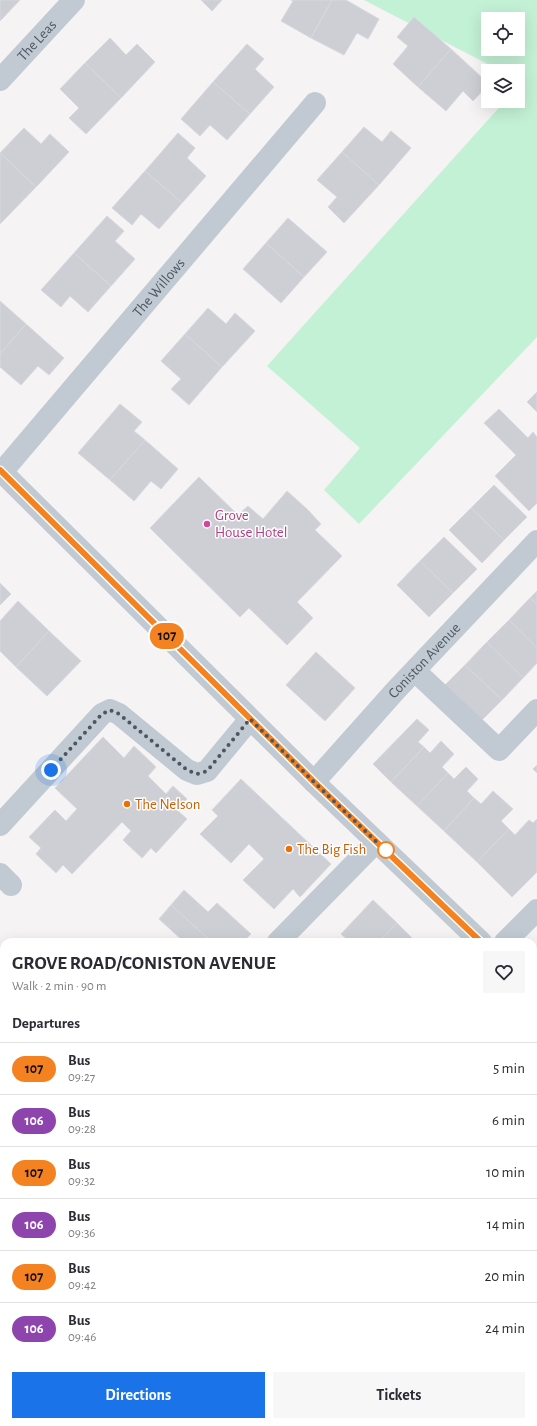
<!DOCTYPE html>
<meta charset="utf-8">
<style>
:root{--surface:#fff;--page:#f7f7f7;--text:#2b2b33;--muted:#7c7c81;--line:#e1e1e2;--accent:#1a73e8}
body{margin:0;font-family:"Alegreya Sans",sans-serif;background:var(--page);color:var(--text);height:100vh;display:flex;flex-direction:column;font-size:15px;white-space:nowrap}
*{box-sizing:border-box;margin:0}
p{font-size:13px;color:var(--muted)}
.icon{flex:none;width:22px;height:22px;fill:none;stroke:currentColor;stroke-width:2;stroke-linecap:round;stroke-linejoin:round}
.map{position:relative;flex:1;overflow:hidden}
.drawer{position:absolute;left:0px;top:938px;width:537px;height:488px;display:flex;flex-direction:column;background:var(--surface);border-radius:12px 12px 0 0;box-shadow:0 4px 16px #0002}
.drawer>*{flex:none}
.badge{padding:0 8px;border-radius:13px;font-size:14px;line-height:26px}
.controls{position:absolute;left:481px;top:12px;display:grid;gap:8px}
.controls a{display:grid;place-items:center;width:44px;height:44px;border-radius:0px;background:var(--surface);box-shadow:0 4px 16px #0002;font-size:20px}
.you{position:absolute;width:20px;height:20px;margin:-10px;border:3px solid #fff;border-radius:50%;background:#1a73e8;box-shadow:0 0 0 6px #1a73e833}
.map>.badge{position:absolute;translate:-50% -50%;box-shadow:0 0 0 2px #fff}
h2{padding:0 12px;font-size:15px;line-height:36px}
.round{display:grid;place-items:center;flex:none;width:42px;height:42px;border-radius:0px;background:var(--page)}
.headline{display:flex;align-items:center;justify-content:space-between;height:68px;padding:0 12px}
h1{font-size:19px;font-weight:600;line-height:30px}
.primary-button{display:flex;gap:8px;margin-top:auto;padding:8px 12px}
.primary-button a{flex:1;height:46px;border-radius:0px;background:var(--accent);color:#fff;font-size:16px;font-weight:600;line-height:46px;text-align:center}
.primary-button a+a{background:var(--page);color:var(--text)}
ul{padding:0;list-style:none}
li{display:flex;align-items:center;gap:12px;height:52px;padding:0 12px;border-top:1px solid var(--line)}
li div{flex:1}
li b{display:block;font-size:15px}
li em{font-style:normal}
li .badge{min-width:44px;font-weight:700;text-align:center}
.map>svg:first-child{display:block}
</style>
<div class="map">
<svg width="537" height="1426" viewBox="0 0 537 1426">
<rect width="100%" height="100%" fill="#f5f3f3"/>
<g fill="#c3f1d5" fill-rule="evenodd">
<path d="M364,0H537V337L359,524L324,490L360,448L267,366L505,101H518V87L522,82L518,80V71H501ZM488,19H518V49H488Z"/>
<path d="M533,1048L537,1052V1426H291L287,1422H533Z"/>
</g>
<g fill="#cdcfd5" stroke="#d7d9de">
<path d="M0,0H20L0,21Z"/>
<path d="M201,0H222L212,11Z"/>
<path d="M291,0H332L311,38L281,21L293,1Z"/>
<path d="M332,0H346L379,19L368,39L357,33L344,55L311,38Z"/>
<path d="M414,17L451,49L418,87L393,64L408,46L397,37Z"/>
<path d="M110,38L126,55L137,44L155,62L121,98L85,63Z"/>
<path d="M247,44L264,59L255,69L274,87L250,114L213,82Z"/>
<path d="M451,49L488,83V85L473,101L463,91L446,111L418,87Z"/>
<path d="M85,63L121,98L86,134L69,118L79,108L60,89Z"/>
<path d="M213,82L250,114L227,140L210,125L200,136L181,119Z"/>
<path d="M364,127L382,142L391,131L411,148L379,185L342,152Z"/>
<path d="M24,128L41,144L50,134L69,152L36,187L0,153Z"/>
<path d="M178,133L195,148L187,158L206,176L182,203L145,171Z"/>
<path d="M342,152L379,185L344,223L328,207L337,197L317,180Z"/>
<path d="M0,153L36,187L0,224Z"/>
<path d="M145,171L182,203L159,229L141,214L132,225L112,208Z"/>
<path d="M107,216L124,231L115,241L135,259L111,286L74,253Z"/>
<path d="M288,218L327,252L304,277L266,243Z"/>
<path d="M266,243L304,277L281,303L243,269Z"/>
<path d="M74,253L111,286L88,312L70,296L61,307L41,290Z"/>
<path d="M0,301L26,324L0,354Z"/>
<path d="M208,308L226,324L235,313L255,331L222,367L185,334Z"/>
<path d="M26,324L64,358L49,375L38,366L21,385L0,367V354Z"/>
<path d="M185,334L222,367L189,405L171,389L181,379L161,361Z"/>
<path d="M537,392V412L527,402Z"/>
<path d="M120,404L142,422L134,431L145,440L110,480L78,453Z"/>
<path d="M499,409L528,438L533,432L537,437V503L529,511L495,476L516,455L484,423Z"/>
<path d="M145,440L178,469L161,489L151,481L134,501L110,480Z"/>
<path d="M199,477L238,515L248,506L263,519L287,491L307,509L321,524L315,530L342,556L297,602L313,618L287,645L249,608L240,617L150,528Z"/>
<path d="M494,485L527,517L504,540L471,508Z"/>
<path d="M471,508L504,540L482,563L449,530Z"/>
<path d="M444,537L477,569L453,593L420,561Z"/>
<path d="M420,561L453,593L429,617L397,585Z"/>
<path d="M0,583L11,594L0,605Z"/>
<path d="M537,591V604L530,598Z"/>
<path d="M530,598L537,604V648L509,620Z"/>
<path d="M18,601L49,631L16,667L0,651V621Z"/>
<path d="M509,620L537,648V663L523,678L487,642Z"/>
<path d="M49,631L81,661L47,696L16,667Z"/>
<path d="M487,642L523,678L502,700L465,665Z"/>
<path d="M316,652L355,688L325,721L286,685Z"/>
<path d="M465,665L502,700L480,722L443,687Z"/>
<path d="M417,719L429,730L418,742L424,747L391,782L373,764Z"/>
<path d="M103,737L124,758L134,746L156,767L148,776L166,794L173,786L187,799L177,810L187,819L156,853L151,848L142,858L123,840L131,831L122,822L72,874L63,865L56,873L36,854L41,848L29,837L55,810L66,821L77,809L55,788Z"/>
<path d="M441,741L454,754L442,767L448,773L417,806L391,782L424,747L430,753Z"/>
<path d="M537,765V773L533,769Z"/>
<path d="M466,767L478,779L467,791L474,798L444,831L417,806L448,773L454,779Z"/>
<path d="M241,779L331,864L300,897L293,889L274,909L243,880L264,859L249,844L231,863L200,834L218,816L212,810Z"/>
<path d="M493,791L513,809L501,821L509,829L477,862L444,831L474,798L481,804Z"/>
<path d="M537,819V872L512,897L477,862L509,829L515,835L529,820L533,823Z"/>
<path d="M184,890L208,912L217,903L251,934L243,942H212L171,905Z"/>
<path d="M373,900L397,923L379,942H350L341,934Z"/>
<path d="M171,905L212,942H181L182,940L159,919Z"/>
<path d="M397,923L416,942H379Z"/>
<path d="M4,1151V1192L0,1195V1154Z"/>
<path d="M4,1192V1219L0,1213V1195Z"/>
<path d="M186,1422H213L217,1426H181Z"/>
</g>
<g fill="none" stroke-linecap="round" stroke-linejoin="round">
<g stroke="#c1cad2" stroke-width="22">
<path id="s1" d="M0,80L74,0"/>
<path d="M0,470L314,782L481,942"/>
<path id="s2" d="M2,472L315,103"/>
<path d="M415,671L499,750L537,710"/>
<path id="s3" d="M314,782L396,690L537,541"/>
<path d="M0,825L102,714L110,710L119,714L187,770L197,774L207,771L250,719"/>
<path d="M0,874L11,885"/>
<path d="M278,942L376,842"/>
<path d="M505,942L537,910"/>
<path d="M533,993L537,997"/>
<path d="M0,1315L4,1320"/>
<path d="M82,1422L85,1426"/>
<path d="M31,1426L41,1422"/>
</g>
</g>
<g fill="none" stroke-linecap="round" stroke-linejoin="round">
<g stroke="#fff" stroke-width="9">
<path id="line" d="M0,470L314,782L481,942"/>
</g>
<use href="#line" stroke="#f58220" stroke-width="6"/>
<path stroke="#4a5661" stroke-width="4" stroke-dasharray="0 7.2" d="M51,770L102,714L110,710L119,714L187,770L197,774L207,771L250,719L314,782L387,852L386,850"/>
</g>
<circle fill="#d1479c" stroke="#fff" stroke-width="1.5" cx="207" cy="524" r="4"/>
<g fill="#e8710a" stroke="#fff" stroke-width="1.5">
<circle cx="127" cy="804" r="4"/>
<circle cx="289" cy="849" r="4"/>
</g>
<circle fill="#fff" stroke="#f58220" stroke-width="2" cx="386" cy="850" r="8"/>
<g text-anchor="middle" stroke-width="3" stroke-linejoin="round" paint-order="stroke">
<g font-size="15" fill="#4a5661" stroke="#fff">
<text dy="5" stroke="none"><textPath href="#s1" startOffset="54">The Leas</textPath></text>
<text dy="5" stroke="none"><textPath href="#s2" startOffset="242">The Willows</textPath></text>
<text dy="5" stroke="none"><textPath href="#s3" startOffset="164">Coniston Avenue</textPath></text>
</g>
<g font-size="15" fill="#b23c85" stroke="#fff" text-anchor="start">
<text x="215" y="520">Grove<tspan x="215" dy="17">House Hotel</tspan></text>
</g>
<g font-size="15" fill="#c56008" stroke="#fff" text-anchor="start">
<text x="135" y="809">The Nelson</text>
<text x="297" y="854">The Big Fish</text>
</g>
</g>
</svg>
<div class="controls">
<a><svg class="icon" aria-label="locate" viewBox="0 0 24 24"><circle cx="12" cy="12" r="6"/><path d="M12 2v4M12 18v4M2 12h4M18 12h4"/></svg></a>
<a><svg class="icon" aria-label="layers" viewBox="0 0 24 24"><path d="M12 4l9 5-9 5-9-5zM3 14l9 5 9-5"/></svg></a>
</div>
<div class="you" style="left:51px;top:770px"></div>
<b class="badge" style="left:167px;top:636px;background:#f58220;color:#111">107</b>
<section class="drawer">
<div class="headline"><div><h1>GROVE ROAD/CONISTON AVENUE</h1><p>Walk · 2 min · 90 m</p></div><a class="round"><svg class="icon" aria-label="heart" viewBox="0 0 24 24"><path d="M12 20l-8-8c-3-5 5-10 8-4 3-6 11-1 8 4z"/></svg></a></div>
<h2>Departures</h2>
<ul>
<li><span class="badge" style="background:#f58220;color:#111">107</span><div><b>Bus</b><p>09:27</p></div><em>5 min</em></li>
<li><span class="badge" style="background:#8e44ad;color:#fff">106</span><div><b>Bus</b><p>09:28</p></div><em>6 min</em></li>
<li><span class="badge" style="background:#f58220;color:#111">107</span><div><b>Bus</b><p>09:32</p></div><em>10 min</em></li>
<li><span class="badge" style="background:#8e44ad;color:#fff">106</span><div><b>Bus</b><p>09:36</p></div><em>14 min</em></li>
<li><span class="badge" style="background:#f58220;color:#111">107</span><div><b>Bus</b><p>09:42</p></div><em>20 min</em></li>
<li><span class="badge" style="background:#8e44ad;color:#fff">106</span><div><b>Bus</b><p>09:46</p></div><em>24 min</em></li>
</ul>
<div class="primary-button"><a>Directions</a><a>Tickets</a></div>
</section>
</div>
